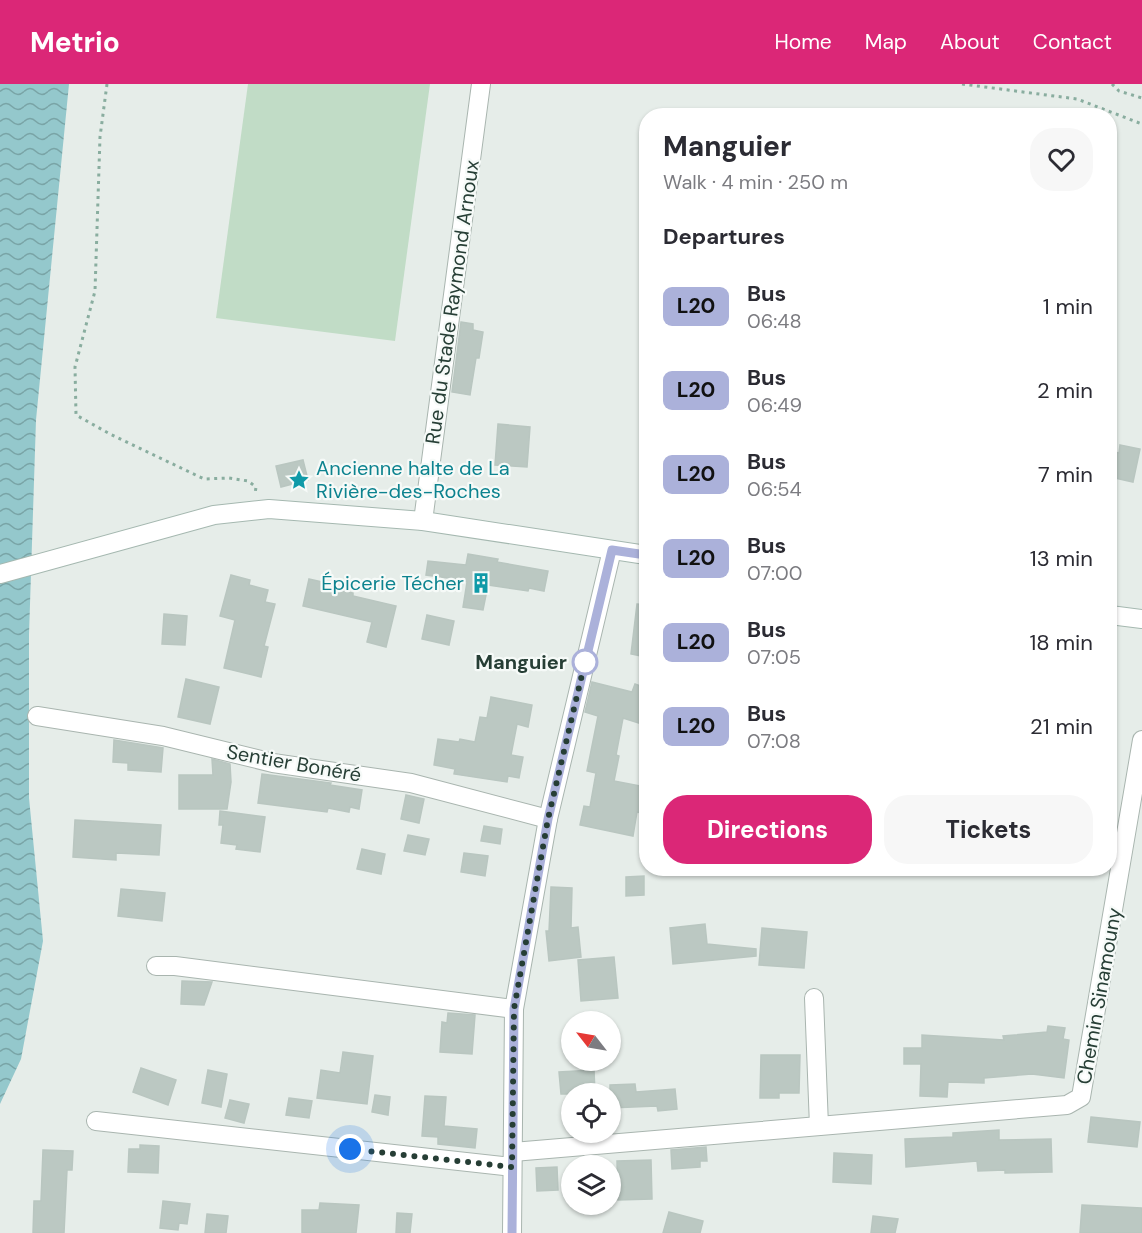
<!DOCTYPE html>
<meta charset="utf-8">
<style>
:root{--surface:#fff;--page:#f7f7f7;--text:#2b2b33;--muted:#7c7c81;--accent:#db2777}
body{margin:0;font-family:"DM Sans",sans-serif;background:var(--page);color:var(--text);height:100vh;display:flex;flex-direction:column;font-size:22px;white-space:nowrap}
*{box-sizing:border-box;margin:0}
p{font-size:20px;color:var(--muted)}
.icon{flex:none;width:33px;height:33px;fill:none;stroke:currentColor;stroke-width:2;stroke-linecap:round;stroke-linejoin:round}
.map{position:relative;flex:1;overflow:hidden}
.sheet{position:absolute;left:639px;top:24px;width:478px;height:768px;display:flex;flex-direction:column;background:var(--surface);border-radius:24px;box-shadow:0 2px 4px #0004}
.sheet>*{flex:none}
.badge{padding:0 12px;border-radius:9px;font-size:21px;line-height:39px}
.needle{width:39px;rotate:301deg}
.tools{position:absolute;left:561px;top:927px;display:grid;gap:12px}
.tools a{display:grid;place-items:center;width:60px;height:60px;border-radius:50%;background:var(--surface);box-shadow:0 2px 4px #0004;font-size:30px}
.you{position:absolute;width:30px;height:30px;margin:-15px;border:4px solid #fff;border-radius:50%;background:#1a73e8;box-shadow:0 0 0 9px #1a73e833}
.map>.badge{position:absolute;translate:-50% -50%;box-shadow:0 0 0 3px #fff}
h2{padding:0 24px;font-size:22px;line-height:54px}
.round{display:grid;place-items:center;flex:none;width:63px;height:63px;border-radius:24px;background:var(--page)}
.head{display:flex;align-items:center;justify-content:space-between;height:102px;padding:0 24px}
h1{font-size:28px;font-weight:700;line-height:45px}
.primary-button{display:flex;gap:12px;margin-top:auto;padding:12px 24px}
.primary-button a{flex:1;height:69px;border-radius:24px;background:var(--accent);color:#fff;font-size:24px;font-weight:700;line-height:69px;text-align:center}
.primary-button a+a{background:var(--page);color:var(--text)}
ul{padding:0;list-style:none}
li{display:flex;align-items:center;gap:18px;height:84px;padding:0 24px}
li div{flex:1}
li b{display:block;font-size:22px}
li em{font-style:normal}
li .badge{min-width:66px;font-weight:700;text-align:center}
header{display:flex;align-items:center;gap:36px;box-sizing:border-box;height:84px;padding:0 30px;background:var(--accent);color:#fff}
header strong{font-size:28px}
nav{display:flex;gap:33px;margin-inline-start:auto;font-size:21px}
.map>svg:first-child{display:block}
</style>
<header>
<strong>Metrio</strong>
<nav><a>Home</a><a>Map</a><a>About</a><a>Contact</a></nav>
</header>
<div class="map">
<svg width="1142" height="1149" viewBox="0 0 1142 1149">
<defs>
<pattern id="water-waves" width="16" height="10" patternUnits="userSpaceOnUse" patternTransform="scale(1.5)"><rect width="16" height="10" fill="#94c8cc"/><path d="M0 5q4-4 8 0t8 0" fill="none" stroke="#79a4a6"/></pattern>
</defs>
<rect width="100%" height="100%" fill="#e6ede9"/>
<path fill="#c1dcc6" d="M248,0H430L395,257L216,234Z"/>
<path fill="url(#water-waves)" d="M0,0H69L36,336L29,551V714L43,857L21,975L0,1020Z"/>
<g fill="#bbc8c2" stroke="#b9c6c0" stroke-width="1.5">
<path d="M461,238L473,240V246L483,248L479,274H476L470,311L452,308Z"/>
<path d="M498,340L530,343L527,383L495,381Z"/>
<path d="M1120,361L1140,365L1133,398L1110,393V367L1119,369Z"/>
<path d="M303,376L308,396L281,403L276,382Z"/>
<path d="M468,470L498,475L497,478L548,487L544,507L529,504L528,507L488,501L483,526L463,523L467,498L463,496L426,491L428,477L466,481Z"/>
<path d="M231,491L250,496L249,501L268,506L265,518L275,520L264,562L268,563L261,593L224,584L235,536L220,532Z"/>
<path d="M309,495L336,501L335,505L353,509V512L396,522L386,563L367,558L372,538L303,522Z"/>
<path d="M637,520L646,521V573L631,570Z"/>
<path d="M164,530L187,532L185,561L162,560Z"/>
<path d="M427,531L454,537L449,561L422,555Z"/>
<path d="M186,595L219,603L210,640L178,633Z"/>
<path d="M592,598L632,608L635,600L646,604V628L642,640L623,634L616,671L619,672L614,697L646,703V730L637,728L633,752L580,741L584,722L590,723L596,689L587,687L598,632L585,628Z"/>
<path d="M491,613L532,621L528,643L517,640L511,671L523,673L519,694L508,692L507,698L454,690L455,685L434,681L438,655L459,658L460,655L475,658L480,633L487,634Z"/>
<path d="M114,656L163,664L161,688L128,686V679L113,678Z"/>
<path d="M212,675L230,680L231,698L227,725H179V691H213Z"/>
<path d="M262,690L331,699L330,701L362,706L359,725L350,723L349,728L328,724L327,728L258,719Z"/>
<path d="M406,711L424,715L419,739L401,735Z"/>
<path d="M220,727L265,733L260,768L236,765L237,761L221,759L223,741H219Z"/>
<path d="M75,736L161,741L159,771L116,769V776L73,773Z"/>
<path d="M484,742L502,745L500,760L481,757Z"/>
<path d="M408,751L429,755L425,771L404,767Z"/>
<path d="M362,765L385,770L381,790L357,785Z"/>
<path d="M464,769L488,772L485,792L461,788Z"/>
<path d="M644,792V811L626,812V793Z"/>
<path d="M551,803L572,804L571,844L578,843L581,873L549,877L546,847H549Z"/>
<path d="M121,805L165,809L162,837L118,832Z"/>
<path d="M705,840L707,860L756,865V872L673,880L670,844Z"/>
<path d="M762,844L807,848L804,884L759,881Z"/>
<path d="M614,873L618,914L581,917L578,876Z"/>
<path d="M182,897L212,898L204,921L181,920Z"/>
<path d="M448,929L475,931L472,970L440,968L442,938L447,939Z"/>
<path d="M1048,942L1065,944L1063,955L1069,956L1064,994L1032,990L984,994V999L948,998L947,1013L920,1012L921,980H904V964H922V951L1004,956L1003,952L1047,948Z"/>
<path d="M343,968L373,972L367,1020L317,1014L321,986L340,989Z"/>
<path d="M761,971H800L799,1009H779V1014H760Z"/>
<path d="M141,984L176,996L168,1021L133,1008Z"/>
<path d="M208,986L227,990L221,1023L202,1019Z"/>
<path d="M594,986L595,1010H561L559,988Z"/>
<path d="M635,1000L636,1008L675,1005L677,1025L658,1027L657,1022L610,1024V1001Z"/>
<path d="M375,1011L390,1013L388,1031L372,1028Z"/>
<path d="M425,1012L446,1013L444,1042L477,1045L475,1064L438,1060V1053L422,1052Z"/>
<path d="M289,1014L312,1017L309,1034L286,1031Z"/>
<path d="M230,1016L249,1020L244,1039L225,1034Z"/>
<path d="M1091,1033L1140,1038L1137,1063L1088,1058Z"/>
<path d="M999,1046V1056L1051,1055L1052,1088L1005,1089V1086L978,1087L977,1077L906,1083L905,1055L953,1053V1049Z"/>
<path d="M140,1061L159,1062L158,1089L128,1088L129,1065H140Z"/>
<path d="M706,1063L707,1077H700V1083L672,1085L671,1066Z"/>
<path d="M43,1066L73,1067L72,1086H67L64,1149H33L34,1117H41Z"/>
<path d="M834,1069L872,1071L871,1100L833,1098Z"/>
<path d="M651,1076L652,1115L618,1116L617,1077Z"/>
<path d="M557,1083L558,1106L537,1107L536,1084Z"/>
<path d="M163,1117L190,1120L187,1140L179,1139L178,1146L160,1144Z"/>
<path d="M320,1119L359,1121L356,1149H302V1126H319Z"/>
<path d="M1082,1121L1142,1124V1149H1080Z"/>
<path d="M669,1128L703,1137L700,1149H663Z"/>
<path d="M397,1129L412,1130L410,1149H396Z"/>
<path d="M207,1130L228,1132L226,1149H205Z"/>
<path d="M873,1132L898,1135L895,1149H871Z"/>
</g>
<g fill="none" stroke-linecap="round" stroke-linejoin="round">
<g stroke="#a9b5af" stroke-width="20">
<g id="street">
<path d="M423,437L481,0"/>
<path d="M37,632L163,652L273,679L411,699L548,735"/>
<path d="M156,882H175L514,925"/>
<path d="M814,914L819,1042"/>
<path d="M96,1037L512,1083"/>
<path d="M513,1068L1067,1021L1081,1013L1142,656"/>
<path d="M512,1149L514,925L548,735L612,466"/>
</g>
</g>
<g stroke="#a5b8b0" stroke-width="20">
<g id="secondary">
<path d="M0,490L214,431L269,425L423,437L646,471"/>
<path d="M1110,531L1142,535"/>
</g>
</g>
<g stroke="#89ad9f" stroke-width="3" stroke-dasharray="3 4.5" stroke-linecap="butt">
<path d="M107,0L100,53L95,207L75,283L76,331L110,350L204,395L229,394L248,397L256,403L255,410"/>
<path d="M962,0L1077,15L1142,40"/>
<path d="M1112,0L1119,7L1142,14"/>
</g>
<use href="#street" stroke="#fff" stroke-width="18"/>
<use href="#secondary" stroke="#fff" stroke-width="18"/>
</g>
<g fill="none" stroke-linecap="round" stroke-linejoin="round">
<g stroke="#fff" stroke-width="14">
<path id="line" d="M512,1149L514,925L548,735L612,466L646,471"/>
</g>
<use href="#line" stroke="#abb1da" stroke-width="9"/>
<path stroke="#263e35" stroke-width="6" stroke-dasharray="0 10.8" d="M350,1065L512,1083L514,925L548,735L585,578"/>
</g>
<defs>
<g id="sight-bare" transform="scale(1.62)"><path d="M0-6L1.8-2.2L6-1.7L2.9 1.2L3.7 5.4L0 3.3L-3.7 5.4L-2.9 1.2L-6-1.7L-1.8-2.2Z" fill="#0f9aa8" stroke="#f6faf8" stroke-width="2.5" paint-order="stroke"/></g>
<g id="building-bare" transform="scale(1.62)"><path d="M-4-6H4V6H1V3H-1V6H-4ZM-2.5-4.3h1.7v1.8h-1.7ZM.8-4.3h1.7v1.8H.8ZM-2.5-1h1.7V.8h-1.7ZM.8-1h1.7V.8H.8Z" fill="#0f9aa8" stroke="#f6faf8" stroke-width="2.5" paint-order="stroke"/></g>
</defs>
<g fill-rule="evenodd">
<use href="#sight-bare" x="299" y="396"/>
<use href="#building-bare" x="481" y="499"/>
</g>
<circle fill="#fff" stroke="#abb1da" stroke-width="3" cx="585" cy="578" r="12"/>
<g text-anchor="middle" stroke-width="4.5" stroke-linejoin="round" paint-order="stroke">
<g font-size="20" fill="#263e35" stroke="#f6faf8">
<text transform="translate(452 218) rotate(-82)" y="7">Rue du Stade Raymond Arnoux</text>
<text transform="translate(294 679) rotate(10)" y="7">Sentier Bonéré</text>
<text transform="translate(1099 912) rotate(-80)" y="7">Chemin Sinamouny</text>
</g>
<g font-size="20" fill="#0d838f" stroke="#f6faf8" text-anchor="start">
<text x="316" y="391">Ancienne halte de La<tspan x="316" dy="23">Rivière-des-Roches</tspan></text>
<text x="464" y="506" text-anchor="end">Épicerie Técher</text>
</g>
<g font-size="20" font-weight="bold" fill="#263e35" stroke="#f6faf8" text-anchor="end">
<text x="567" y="585">Manguier</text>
</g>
</g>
</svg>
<div class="tools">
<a><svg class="needle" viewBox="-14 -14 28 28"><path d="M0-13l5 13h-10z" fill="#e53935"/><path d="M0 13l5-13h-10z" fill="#7c7c81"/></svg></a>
<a><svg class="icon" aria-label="locate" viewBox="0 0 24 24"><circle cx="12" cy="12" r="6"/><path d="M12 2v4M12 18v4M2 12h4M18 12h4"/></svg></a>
<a><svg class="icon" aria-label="layers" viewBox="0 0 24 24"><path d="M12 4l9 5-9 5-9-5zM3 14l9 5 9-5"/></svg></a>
</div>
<div class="you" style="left:350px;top:1065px"></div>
<section class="sheet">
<div class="head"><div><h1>Manguier</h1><p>Walk · 4 min · 250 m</p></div><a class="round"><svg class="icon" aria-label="heart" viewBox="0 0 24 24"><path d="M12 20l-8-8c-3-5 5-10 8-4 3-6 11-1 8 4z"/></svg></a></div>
<h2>Departures</h2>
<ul>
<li><span class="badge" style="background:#abb1da;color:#111">L20</span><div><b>Bus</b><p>06:48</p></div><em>1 min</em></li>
<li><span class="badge" style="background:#abb1da;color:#111">L20</span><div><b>Bus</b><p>06:49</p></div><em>2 min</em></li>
<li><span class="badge" style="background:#abb1da;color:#111">L20</span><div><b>Bus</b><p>06:54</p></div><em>7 min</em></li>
<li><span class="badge" style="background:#abb1da;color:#111">L20</span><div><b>Bus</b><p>07:00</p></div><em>13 min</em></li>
<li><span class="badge" style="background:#abb1da;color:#111">L20</span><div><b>Bus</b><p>07:05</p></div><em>18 min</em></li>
<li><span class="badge" style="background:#abb1da;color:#111">L20</span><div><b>Bus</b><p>07:08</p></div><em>21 min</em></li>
</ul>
<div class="primary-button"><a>Directions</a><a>Tickets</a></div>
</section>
</div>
